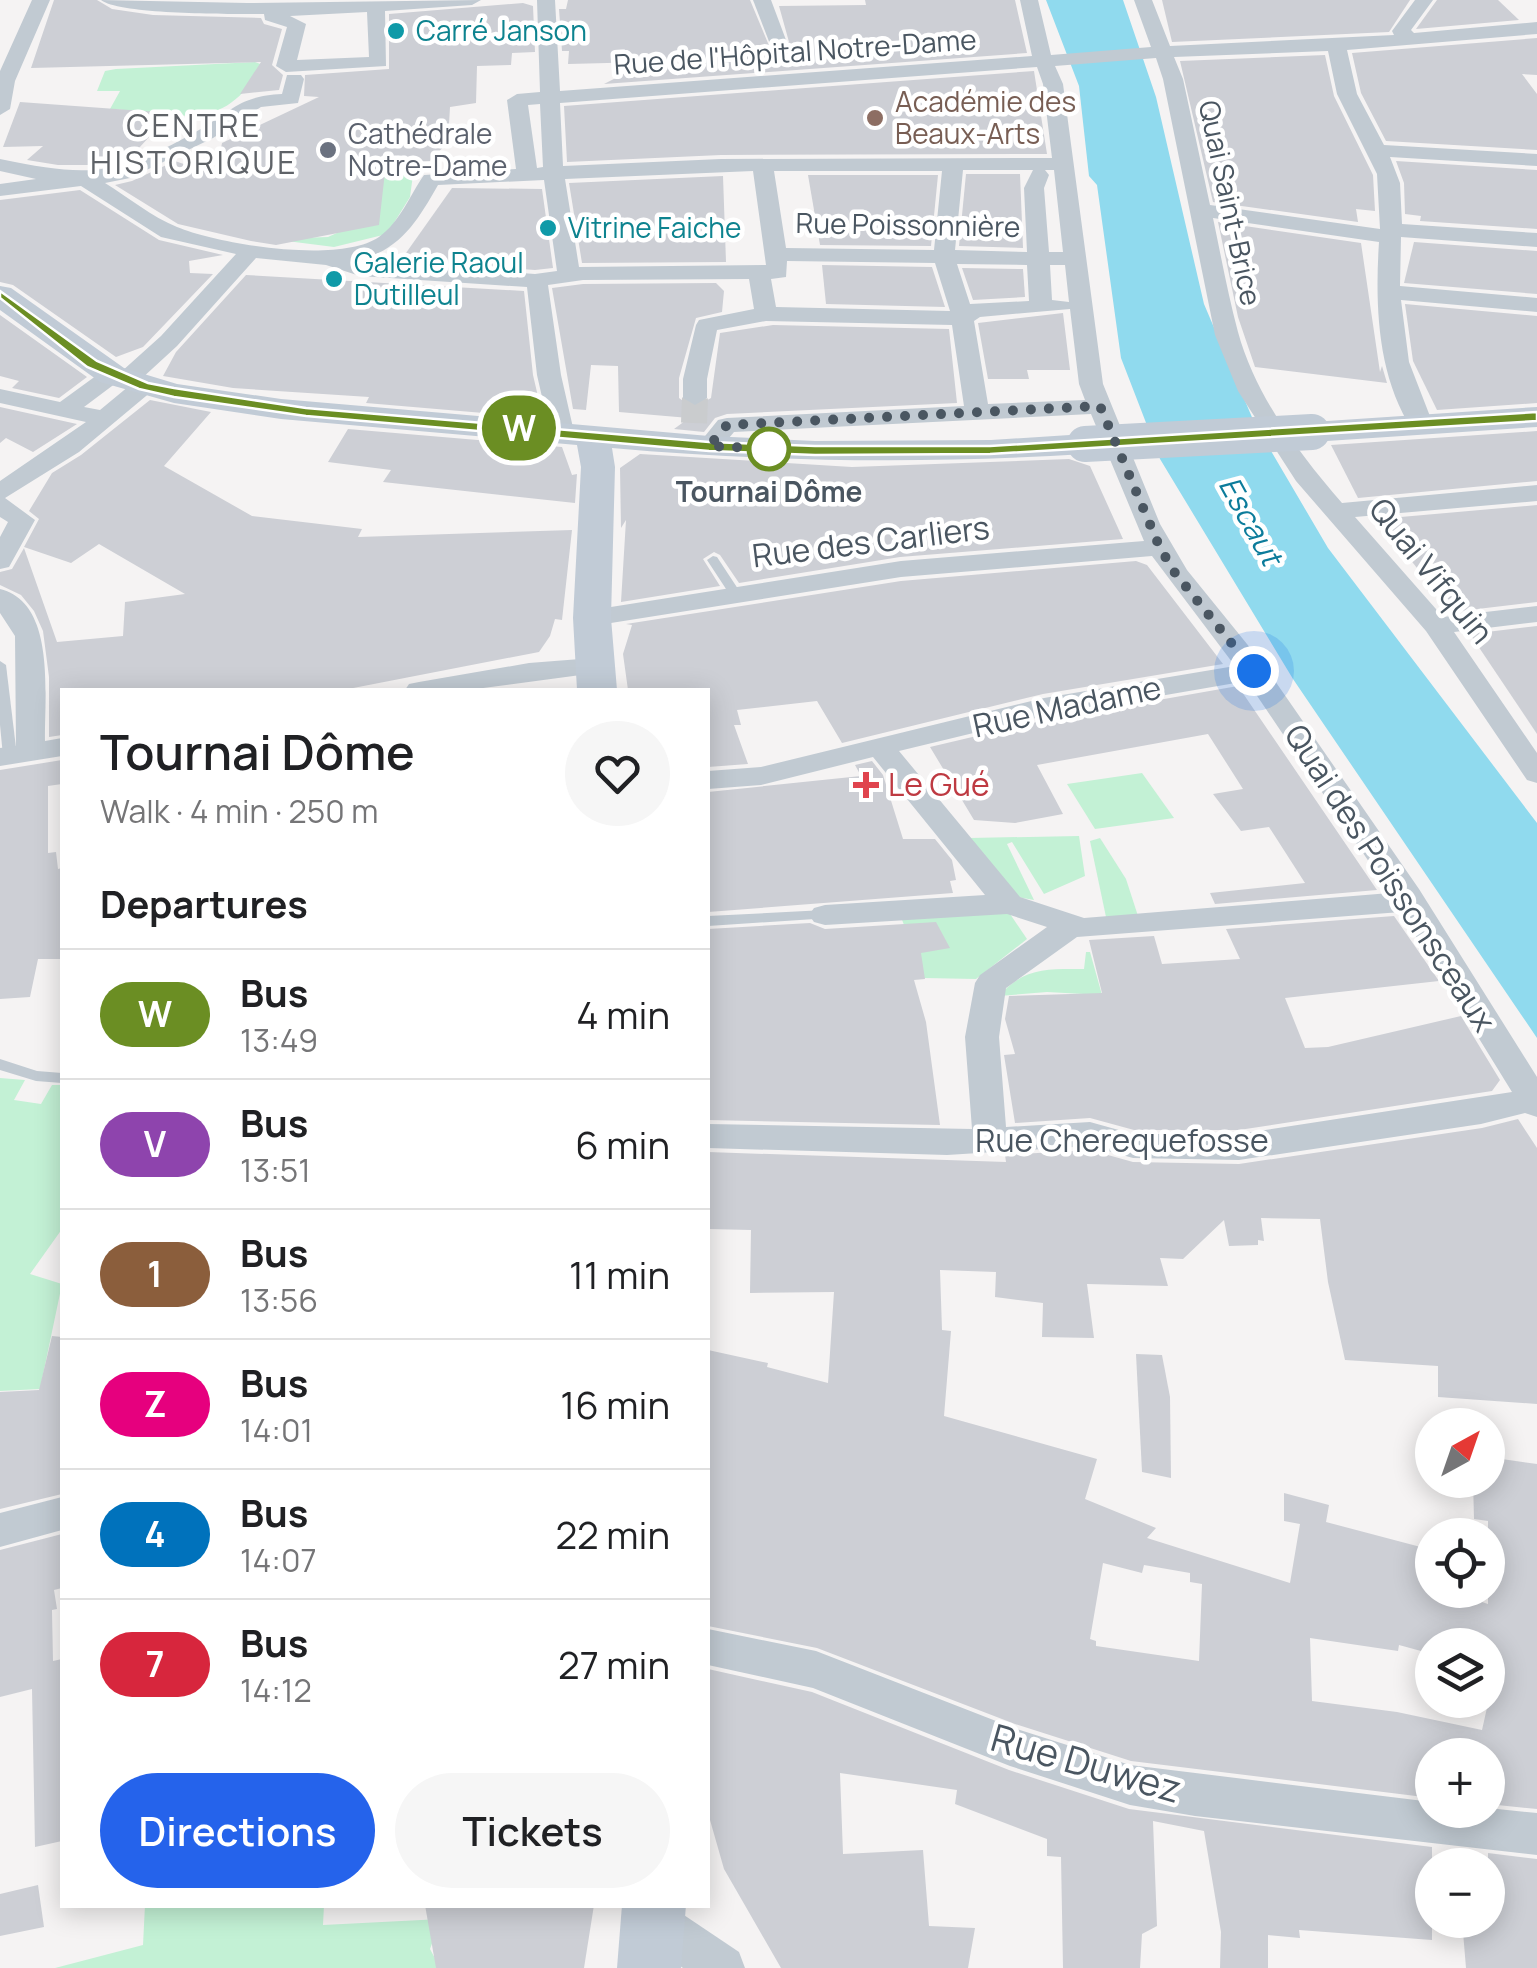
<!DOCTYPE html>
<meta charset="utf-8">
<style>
:root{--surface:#fff;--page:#f6f6f6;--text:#202124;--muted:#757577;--line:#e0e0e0;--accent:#2563eb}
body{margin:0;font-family:Manrope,sans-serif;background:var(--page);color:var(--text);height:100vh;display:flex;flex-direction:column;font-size:38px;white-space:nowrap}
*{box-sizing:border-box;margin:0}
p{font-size:32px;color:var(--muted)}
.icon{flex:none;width:55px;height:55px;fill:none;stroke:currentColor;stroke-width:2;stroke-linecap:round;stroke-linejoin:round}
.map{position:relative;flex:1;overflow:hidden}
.sheet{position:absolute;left:60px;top:688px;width:650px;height:1220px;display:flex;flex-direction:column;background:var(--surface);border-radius:0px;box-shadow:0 5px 25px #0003}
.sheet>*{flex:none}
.badge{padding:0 20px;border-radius:32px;font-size:35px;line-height:65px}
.needle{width:65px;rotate:40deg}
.buttons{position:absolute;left:1415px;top:1408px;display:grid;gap:20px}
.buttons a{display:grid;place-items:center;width:90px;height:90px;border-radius:50%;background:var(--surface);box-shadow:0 5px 25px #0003;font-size:50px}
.you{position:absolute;width:50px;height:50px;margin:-25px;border:8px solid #fff;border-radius:50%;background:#1a73e8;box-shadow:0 0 0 15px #1a73e833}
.map>.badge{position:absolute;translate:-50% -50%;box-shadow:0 0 0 5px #fff}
h2{padding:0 40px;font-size:38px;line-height:90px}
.round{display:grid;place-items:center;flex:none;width:105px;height:105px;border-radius:52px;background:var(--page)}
.summary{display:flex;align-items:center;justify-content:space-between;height:170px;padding:0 40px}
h1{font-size:48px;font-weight:600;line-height:75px}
.action{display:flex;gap:20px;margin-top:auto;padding:20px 40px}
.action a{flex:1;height:115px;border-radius:60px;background:var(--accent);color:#fff;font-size:40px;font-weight:600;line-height:115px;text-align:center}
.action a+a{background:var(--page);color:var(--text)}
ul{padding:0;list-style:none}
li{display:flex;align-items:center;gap:30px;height:130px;padding:0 40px;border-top:2px solid var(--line)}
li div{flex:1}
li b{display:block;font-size:38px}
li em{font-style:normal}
li .badge{min-width:110px;font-weight:700;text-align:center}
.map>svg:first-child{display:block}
</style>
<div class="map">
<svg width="1537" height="1968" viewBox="0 0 1537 1968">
<rect width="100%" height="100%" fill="#f5f3f3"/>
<g fill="#c3f1d5">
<path d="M255,62L263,65C221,136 183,113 110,109L120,91H97L105,71L116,69Z"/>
<path d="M410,162V167H414L410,197L387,234L334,247L271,239L328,237L339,232L386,163Z"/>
<path d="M1142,773L1174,818L1095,829L1067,784Z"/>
<path d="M1079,836L1085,876L1044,894L1012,842L1007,844L1034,900L1011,896L969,838Z"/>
<path d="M1100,838L1126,879L1138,916L1106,917L1090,841Z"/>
<path d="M1006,908L1027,939L976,979L924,978L901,917Z"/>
<path d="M1086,952H1090L1102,995L1047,992L999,996C1024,967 1048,969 1084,969Z"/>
<path d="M0,1078L25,1080L14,1100L41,1104L52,1085H62V1229L30,1274L62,1284L40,1389L0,1391Z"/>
<path d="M145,1905H324L323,1925L441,1919L430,1949L440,1968H55L143,1945Z"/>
</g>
<path fill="#90daee" d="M1046,0H1123L1156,97L1204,304L1254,422L1328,548L1537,823V1038L1293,679L1160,459L1121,358L1097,185L1089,176L1079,86Z"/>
<g fill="#cdcfd5" fill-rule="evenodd">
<path d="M54,0H97L112,9L153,15L261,18L264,24L282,29L272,65L283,75L279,90L240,94L261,62L31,68Z"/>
<path d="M568,0H750L770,48H784L789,42L779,6L866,5L865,0H1015L1027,53L604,84L647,62L568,64L569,51H562L559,9H566Z"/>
<path d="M1162,0H1410L1389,32L1172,42Z"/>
<path d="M1437,0H1498L1519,20L1416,29Z"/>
<path d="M523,3L533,6L535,52L512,53L511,65L477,66L476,103L450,107L448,142L430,161L386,163L379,225L276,245L251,241L178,224L115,185L132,181L175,161L216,175L222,143L319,97L304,96L305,75L389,69V14Z"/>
<path d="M1537,38V75L1522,74L1537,94V150L1386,141L1361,93L1352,53Z"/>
<path d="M1325,55L1334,96L1373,175L1375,211L1356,209L1358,222L1213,202L1180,61Z"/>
<path d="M1034,71L1047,154L721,155L567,162L564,106Z"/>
<path d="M20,102L171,113L139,148L148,151L145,153L102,165H58L27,160L43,146L3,147Z"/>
<path d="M1396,161L1537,170V229L1420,221L1421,216L1405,214L1404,183Z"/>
<path d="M966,174H1020L1023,248L959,246Z"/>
<path d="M808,175H938L931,246L820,245Z"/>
<path d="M723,176L726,262L582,263L569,183Z"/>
<path d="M452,188L542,189L553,268L535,270L401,260Z"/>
<path d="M80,190L159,240L223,255L189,261L190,273L213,274L143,347L116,357L13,285L0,282V200Z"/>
<path d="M1218,222L1361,243L1380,372L1382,366L1387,383L1255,367L1238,317Z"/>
<path d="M1414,242L1537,251V294L1404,283Z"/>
<path d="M822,265L932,267L945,307L826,304Z"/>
<path d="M962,268L1023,269L1025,297L973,300Z"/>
<path d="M246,275L524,291L533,375L543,418L366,403L369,397L233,388L163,376L176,352Z"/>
<path d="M716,283L724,291L722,312L696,318L679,378V398L693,408L711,398L720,333L773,325L949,329L957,403L727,414L715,418L704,432L674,429L689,418L619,412L618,366L591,365L586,410L573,409L552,288L583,284Z"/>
<path d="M1405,304L1537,316V403L1437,410L1413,361Z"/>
<path d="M1063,313L1070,370H1027L1029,379H988L978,323Z"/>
<path d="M0,315L87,377L59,398L12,388L19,381L0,376Z"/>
<path d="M150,400L211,412L164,466L252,516L362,529L358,537L572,530L562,620L555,619L550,636L539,652L343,690H62V735L49,737V677L43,631L34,611L21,595L0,585V572L12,569L24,548L57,642L123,636L125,602L185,594L99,544L71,563L24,547L39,519L29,511L52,473L81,455Z"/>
<path d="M0,407L77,424L33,452L6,438L0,443Z"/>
<path d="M348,429L562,447L572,475L577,474L575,503L383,482L391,470L328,462Z"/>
<path d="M1537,431V481L1358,498L1331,445Z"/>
<path d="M640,454L852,467L1069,459L1090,466L1123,539L900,557L739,583L720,555L714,552L703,559L720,586L621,602L626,520L621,528L620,468Z"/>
<path d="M1537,505V602L1452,612L1378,519Z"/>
<path d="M1136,561L1147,565L1223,664L1043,694L842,743L817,701L737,710L741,725H734L748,764L708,767V690H628L623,654L632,625L626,624L901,581Z"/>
<path d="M1537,626V734L1470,634Z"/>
<path d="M1238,686L1377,890L1215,904L1210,893L1305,883L1269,827L1241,831L1213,794L1243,789L1208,734L1037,765L1063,814L1015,823L974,820L930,747L1045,720Z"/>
<path d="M62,760V784L48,786V853L56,852L58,869L62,868V959H38L30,997L0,999V770Z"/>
<path d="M872,761L883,775L903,839H935L952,860L956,880L950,881L953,893L708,912V792L861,776L855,765Z"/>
<path d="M1394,916L1439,981L1285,998L1305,1048L1328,1047L1461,1016L1500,1080L1492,1091L1239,1130H1134L1090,1118L1015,1123L1004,1055L1015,1054L1005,1019L1009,996L1102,993L1089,940L1154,936L1162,964L1240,959L1226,929Z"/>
<path d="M936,922L950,948L921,953L925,979L914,980L926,1022L940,1125L708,1120V929L810,923L825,929Z"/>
<path d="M1518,1119L1537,1148V1404L1438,1397V1366L1345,1360L1328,1282L1320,1219L1261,1218L1264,1241L1258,1240V1245L1229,1246L1224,1220L1183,1259L1160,1258L1168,1286L1087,1284L1094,1338L1042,1337L1043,1303L995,1297L996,1272L940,1270L942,1330L951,1331L944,1416L1097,1459L1085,1499L1156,1528L1147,1538L1290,1583L1300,1524L1284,1521V1493L1329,1505L1326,1522L1432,1550V1590H1446L1488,1604V1521L1474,1519L1473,1480H1488V1457L1537,1464V1809L1488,1804V1755H1432V1798L1131,1761L1015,1724L817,1648L708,1626V1350L768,1363L767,1367L828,1383L834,1292L750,1293L751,1230L708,1229V1152L1006,1162L1005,1155L1090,1150L1133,1162L1239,1164L1482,1128ZM1103,1563L1142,1573L1144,1565L1190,1573V1582L1202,1584L1199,1661L1096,1646V1641L1090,1639ZM1310,1638L1398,1651L1399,1645L1432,1654V1645H1488V1670L1495,1672L1482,1730L1397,1712L1312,1701Z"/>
<path d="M52,1336L62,1337V1494L0,1509V1392L39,1390Z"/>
<path d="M1136,1354L1162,1355L1170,1397L1171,1478L1142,1472Z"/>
<path d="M62,1534V1588L54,1590L57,1609L52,1610L53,1661L62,1659V1841L35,1847L32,1689L0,1697V1550Z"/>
<path d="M708,1669L812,1692L1009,1770L1129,1809L1432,1847V1940L1299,1930L1300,1938L1268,1935V1968H1220L1221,1932L1204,1831L1153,1821L1157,1926L1142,1934L1140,1968H1063L1061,1857L1047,1856V1839L955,1804L957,1790L840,1773L843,1854L923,1850L929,1926L975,1928L968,1968H781L724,1869L708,1813Z"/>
<path d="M1488,1853L1537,1859V1968H1466L1462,1920H1488Z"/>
<path d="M38,1885L44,1927L0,1936V1894Z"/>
<path d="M425,1905H594L584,1968H436Z"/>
</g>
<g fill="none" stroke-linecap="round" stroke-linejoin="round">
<path stroke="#caccce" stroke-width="26" stroke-dasharray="26 12" stroke-linecap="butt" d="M694,423L695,398"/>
<g fill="#c1cad2" fill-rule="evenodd">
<path d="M713,556L717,557L742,595L740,598H732L730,595L707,560Z"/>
<path d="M0,661L6,665L17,756L10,760L3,756L0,725Z"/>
<path d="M825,910L830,912L832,915L830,918L708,926V916Z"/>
<path d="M0,1059L37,1071L62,1073V1083L36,1081L0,1070Z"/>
</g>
<g fill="#c1cad2" fill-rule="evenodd">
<path d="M32,0H50L15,81L10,109L0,115V71Z"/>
<path d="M101,0L247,3L481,0L472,5L385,11L386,66L286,72L276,66L287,27L265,20L264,14C234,14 120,15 101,0ZM367,12L369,57L297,60L306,24L290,16Z"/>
<path d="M537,0H555L560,91L1032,56L1020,0H1038L1051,55L1151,47L1134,0H1152L1170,46L1394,35L1392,31L1415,0H1433L1411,30L1414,33L1537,22V34L1347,50L1357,94L1384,145L1537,154V166L1390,157L1400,183L1402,224L1537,233V247L1401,237L1400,286L1537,298V312L1401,300L1409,362L1433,424L1430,429H1412C1377,375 1375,304 1379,242L1213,218C1221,256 1228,295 1238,332C1255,395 1300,455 1342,503L1537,485V501L1355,517L1443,617L1537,606V622L1454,632L1537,753V783L1527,780L1426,631L1296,481L1238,391L1215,335L1163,79L1156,58L1055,66L1063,84L1103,384L1160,524L1187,570L1264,665L1419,889L1537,1077V1117L1525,1113L1481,1124L1239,1160L1133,1158L1090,1146L947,1155L708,1148V1124L972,1129L965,1037L975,983L980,975L1047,927L1007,914L825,925L814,922L809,915L814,908L825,905L985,895L873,757L761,785L708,789V771L761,767L1044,698L1235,666L1152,556L901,577L592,626L582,624L578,618L582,612L592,610L901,561L1144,541L1091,414L734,432L718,451L709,453L697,446L718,420L727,418L964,406L952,325L766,321L717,330L707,379V398L695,405L683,398V379L696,325L699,320L754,309L749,279L583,280L548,285L561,375L574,432L562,439L550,432L537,375L527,287L360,276L326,265L256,258L177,346L140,380L152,381L156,386L152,391L79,452L5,498L35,520L9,567L0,569V537L8,522L0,517V481L86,422L0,403V389L60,402L104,370L121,372L161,336L236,254L161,237L81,186L0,196V184L36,179L0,171V159C91,178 117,176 199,130C233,110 240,96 282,94L287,75H301L304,79L298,103L261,107L213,138L130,178L105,183C128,197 152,217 177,227C221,245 340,264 379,237C400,222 410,195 424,175L516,169L507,100L517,94L540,92ZM1328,51L1337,94L1377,174L1380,229L1210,205L1183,79L1174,57ZM1037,67L1043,84L1052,158L721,159L563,166L560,103ZM540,104L543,167L537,168L528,105ZM963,170H1033L1024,188L1027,252L955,250ZM1045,170H1054L1063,252H1049L1044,188L1049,175ZM753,171L766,265L579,267L565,179ZM774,171H942L934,250L786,248ZM544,180L557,271L535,274L357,261C400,250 417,222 438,185ZM787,261L935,263L950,311L776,307L771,279L786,277ZM957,264L1027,265L1029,301L970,304ZM1050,265H1065L1069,302L1052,300ZM1070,309L1079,384L1085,400L988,404L974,321L980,317ZM116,383L129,386L100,410L84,407ZM1247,681L1390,893L1084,918L1020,897L899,751L1044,716ZM1401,912L1512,1092L1239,1134H1133L1090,1122L1006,1127L999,1037L1006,988L1077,937Z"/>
<path d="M753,0H771L786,40L784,44H770Z"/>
<path d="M0,589C57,603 44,697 45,741L62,738V756L0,766V748L16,746L15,636L0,613Z"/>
<path d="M593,658L607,666L603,672L468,690H405L409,684L419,682L529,663Z"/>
<path d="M62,1497V1530L0,1547V1513Z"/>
<path d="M708,1629L816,1651L1014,1728L1130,1765L1432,1802V1810L1488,1808L1537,1813V1855L1195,1816L1130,1805L1010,1766L813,1688L708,1665Z"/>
<path d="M669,1905L739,1952L745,1968H683L638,1936L631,1921L638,1906Z"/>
</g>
<g fill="#c1cbd6" fill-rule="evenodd">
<path d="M0,286L11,288L124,368L177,384L281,399L709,436L815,441L991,440L1085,434L1097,437L1102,444L1097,451L1085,454C927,464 770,462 612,448L615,467L611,618L617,690H577L573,618L581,467L577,445L281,419L174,403L100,382L0,310Z"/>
<path d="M1537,407V427L1312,442L1300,439L1295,432L1300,425L1312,422Z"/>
<path d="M622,1905H686L681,1968H617Z"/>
</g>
<path stroke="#c1cbd6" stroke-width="36" d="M1085,444L1312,432"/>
</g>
<path fill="#6b8e23" stroke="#fff" stroke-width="2.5" d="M0,291L97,361L148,383L174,388L306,408L709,442L815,446H990L1537,412V421L990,454L815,455L709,451L306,416L174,397L139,389L87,367L0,298Z"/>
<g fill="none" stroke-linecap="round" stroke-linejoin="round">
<path stroke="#4a5661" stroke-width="10" stroke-dasharray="0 18" d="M769,449H780L709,446L727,425L1100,406L1160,548L1175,573L1254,671"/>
</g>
<g fill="#0f9aa8" stroke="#fff" stroke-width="4">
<circle cx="396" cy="31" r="10"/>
<circle cx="548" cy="228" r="10"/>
<circle cx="334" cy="279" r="10"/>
</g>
<circle fill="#8d6e63" stroke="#fff" stroke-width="4" cx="875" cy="118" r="10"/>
<circle fill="#6b7280" stroke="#fff" stroke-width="4" cx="328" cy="150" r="10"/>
<circle fill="#fff" stroke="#6b8e23" stroke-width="5" cx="769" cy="449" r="20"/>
<path fill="#e0444e" stroke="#fff" stroke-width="4" d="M861 770h10v10h10v10h-10v10h-10v-10h-10v-10h10z"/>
<g text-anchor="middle" stroke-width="9" stroke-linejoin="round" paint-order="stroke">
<g font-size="28" fill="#0d838f" stroke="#fff" text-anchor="start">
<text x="416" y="41">Carré Janson</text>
<text x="568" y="238">Vitrine Faiche</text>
<text x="354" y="273">Galerie Raoul<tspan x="354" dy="32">Dutilleul</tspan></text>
</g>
<g font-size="28" fill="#4a5661" stroke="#fff">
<text transform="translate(795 52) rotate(-4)" y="10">Rue de l'Hôpital Notre-Dame</text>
<text transform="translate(1230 203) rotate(78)" y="10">Quai Saint-Brice</text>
<text transform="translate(908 225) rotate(1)" y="10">Rue Poissonnière</text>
</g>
<g font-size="28" fill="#785e54" stroke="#fff" text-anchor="start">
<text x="895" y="112">Académie des<tspan x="895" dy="32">Beaux-Arts</tspan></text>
</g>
<g font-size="28" fill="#5b616d" stroke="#fff" text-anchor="start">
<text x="348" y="144">Cathédrale<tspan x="348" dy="32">Notre-Dame</tspan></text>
</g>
<g font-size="28" font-weight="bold" fill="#4a5661" stroke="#fff">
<text x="769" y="502">Tournai Dôme</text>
</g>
<g font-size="30" font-style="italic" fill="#0c7c9b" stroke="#fff">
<text transform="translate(1250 521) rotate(61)" y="10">Escaut</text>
</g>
<g font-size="32" letter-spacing="2.5" fill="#5f6368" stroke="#fff">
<text x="194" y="137">CENTRE<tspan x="194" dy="37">HISTORIQUE</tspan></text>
</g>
<g font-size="32" fill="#4a5661" stroke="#fff">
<text transform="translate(871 542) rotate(-7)" y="11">Rue des Carliers</text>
<text transform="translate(1431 571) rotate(51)" y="11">Quai Vifquin</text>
<text transform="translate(1067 707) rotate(-12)" y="11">Rue Madame</text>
<text transform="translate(1390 878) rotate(57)" y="11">Quai des Poissonsceaux</text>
<text x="1122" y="1152">Rue Cherequefosse</text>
</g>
<g font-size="32" fill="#be3a42" stroke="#fff" text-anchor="start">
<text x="888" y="796">Le Gué</text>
</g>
<g font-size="38" fill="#4a5661" stroke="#fff">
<text transform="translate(1086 1764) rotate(16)" y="13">Rue Duwez</text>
</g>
</g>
</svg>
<div class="buttons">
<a><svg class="needle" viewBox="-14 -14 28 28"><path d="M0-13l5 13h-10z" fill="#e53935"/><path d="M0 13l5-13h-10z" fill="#757577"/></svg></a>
<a><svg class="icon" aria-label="locate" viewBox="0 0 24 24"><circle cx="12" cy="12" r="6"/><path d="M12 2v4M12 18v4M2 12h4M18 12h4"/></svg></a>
<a><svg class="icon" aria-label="layers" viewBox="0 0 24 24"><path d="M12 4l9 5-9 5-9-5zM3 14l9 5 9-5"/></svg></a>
<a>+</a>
<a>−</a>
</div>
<div class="you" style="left:1254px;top:671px"></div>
<b class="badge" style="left:519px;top:428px;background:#6b8e23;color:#fff">W</b>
<section class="sheet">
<div class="summary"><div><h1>Tournai Dôme</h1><p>Walk · 4 min · 250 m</p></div><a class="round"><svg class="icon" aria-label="heart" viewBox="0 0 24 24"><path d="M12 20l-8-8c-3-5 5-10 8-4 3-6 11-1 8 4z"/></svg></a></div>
<h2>Departures</h2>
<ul>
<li><span class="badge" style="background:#6b8e23;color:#fff">W</span><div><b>Bus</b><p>13:49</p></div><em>4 min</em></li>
<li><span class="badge" style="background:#8e44ad;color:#fff">V</span><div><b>Bus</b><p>13:51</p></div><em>6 min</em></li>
<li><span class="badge" style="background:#8b5e3c;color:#fff">1</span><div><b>Bus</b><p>13:56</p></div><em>11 min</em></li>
<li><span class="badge" style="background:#e6007e;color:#fff">Z</span><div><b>Bus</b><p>14:01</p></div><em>16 min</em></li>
<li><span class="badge" style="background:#0072bc;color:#fff">4</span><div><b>Bus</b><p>14:07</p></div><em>22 min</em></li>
<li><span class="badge" style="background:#d7263d;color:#fff">7</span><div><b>Bus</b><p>14:12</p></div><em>27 min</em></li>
</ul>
<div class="action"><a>Directions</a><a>Tickets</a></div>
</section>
</div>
